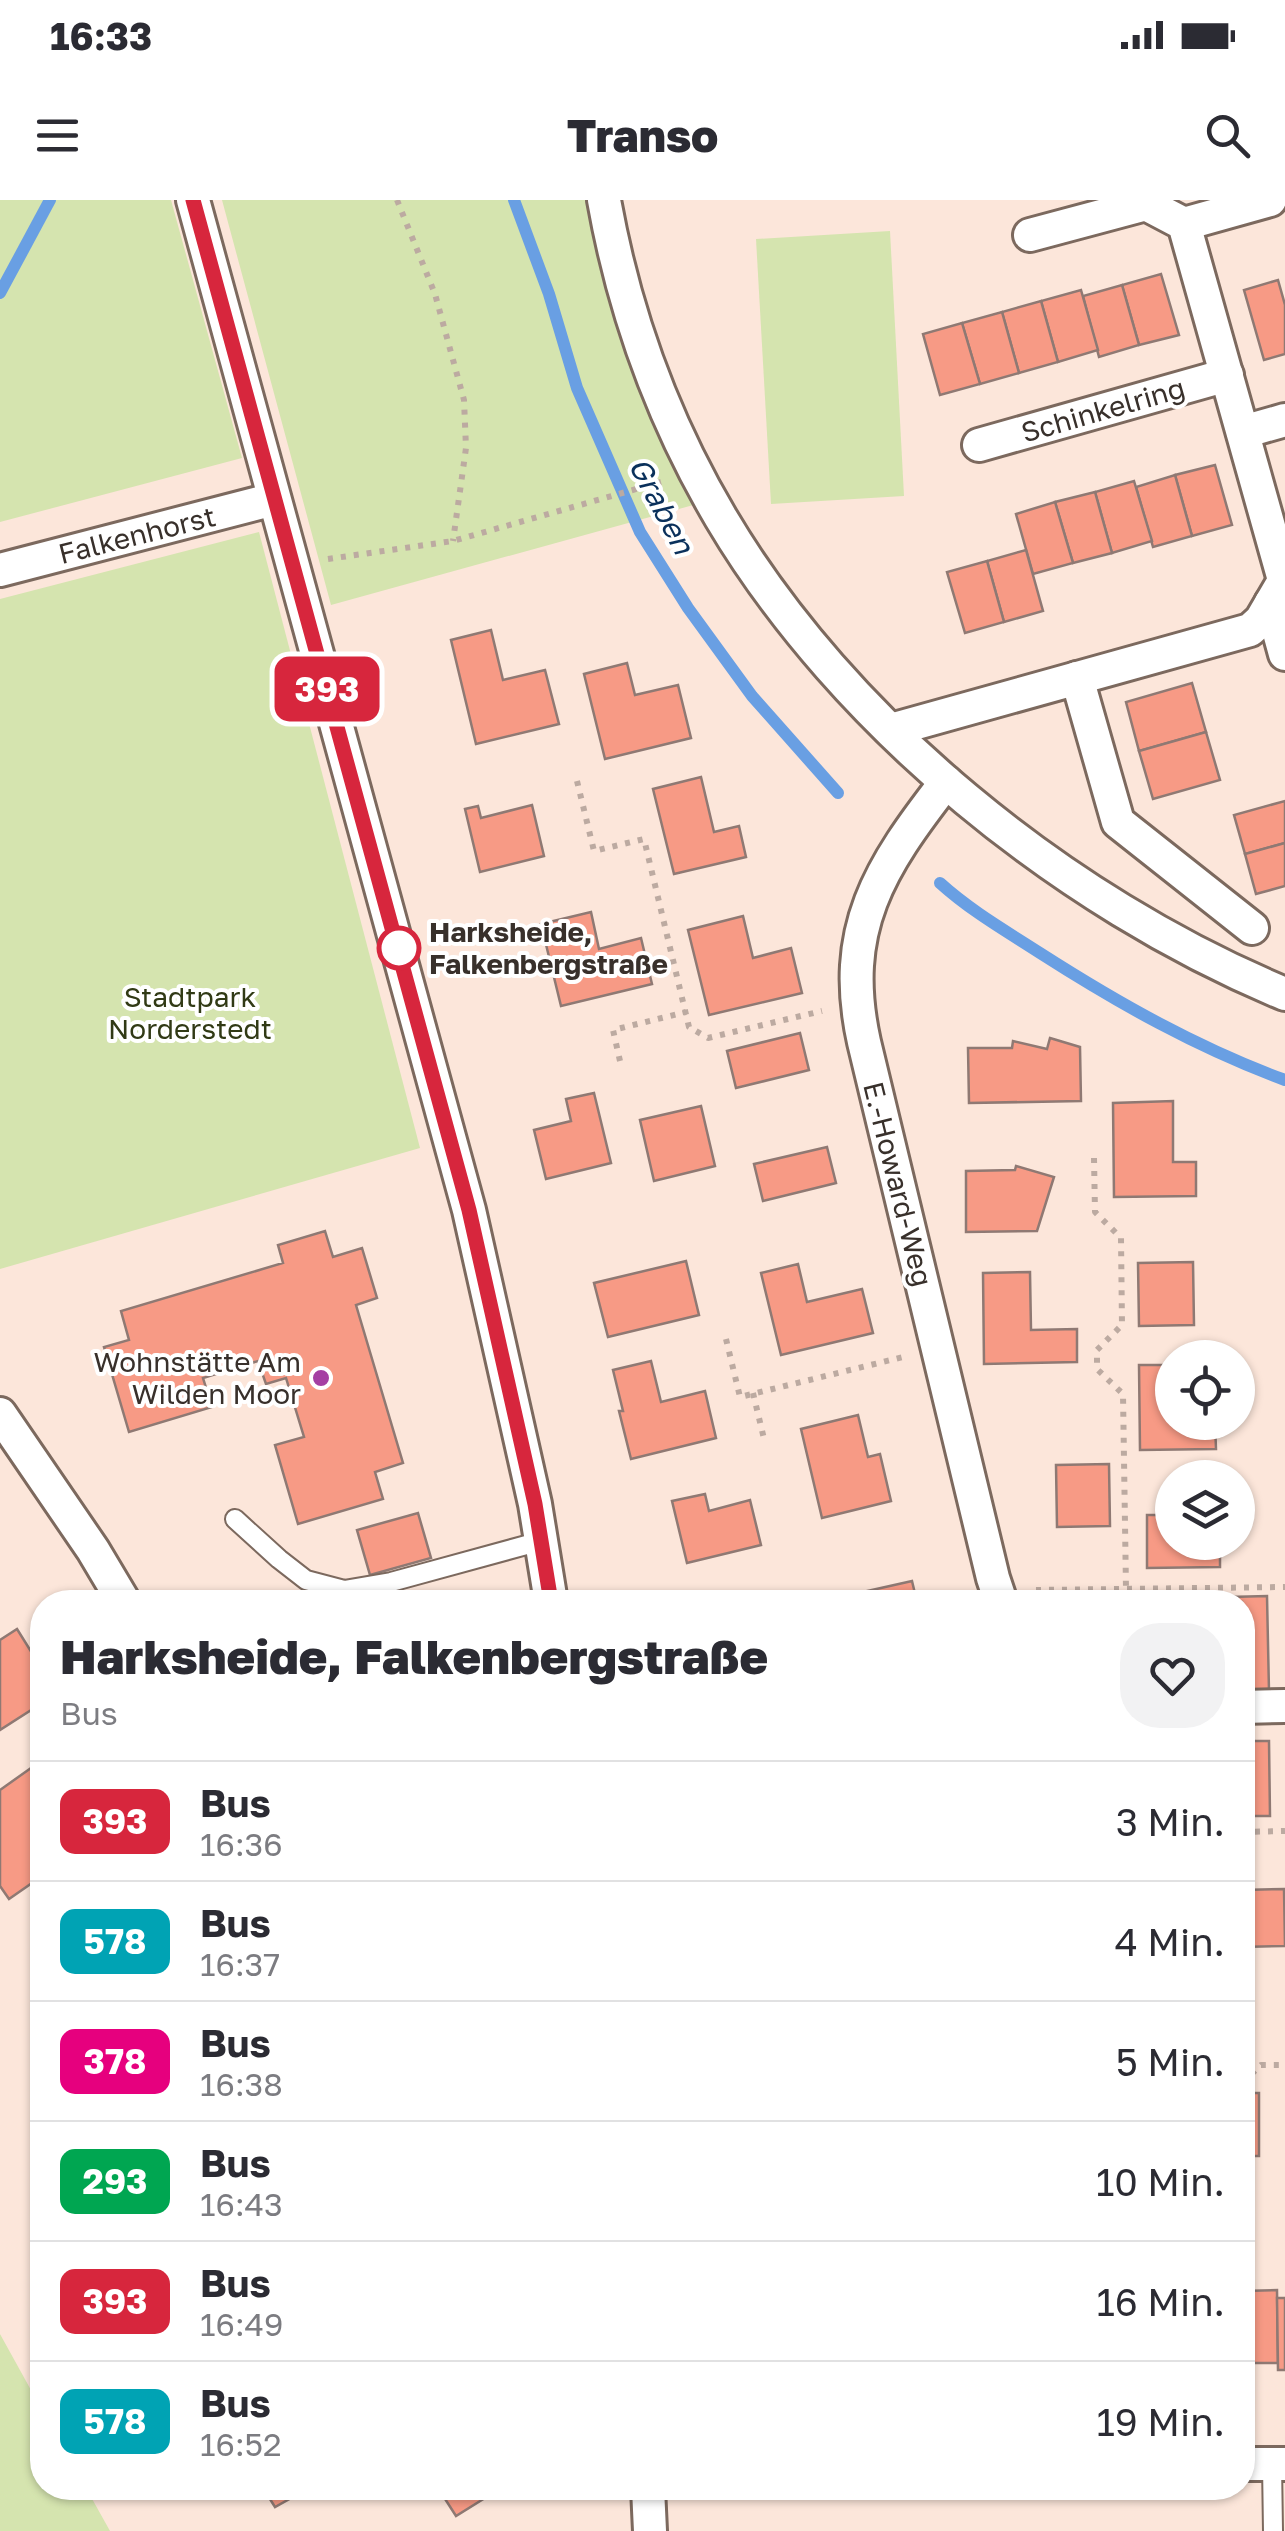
<!DOCTYPE html>
<html lang="de">
<meta charset="utf-8">
<style>
:root{--surface:#fff;--page:#f2f2f3;--text:#2b2b33;--muted:#7c7c81;--line:#e1e1e2}
body{margin:0;font-family:"Golos Text",sans-serif;background:var(--page);color:var(--text);height:100vh;display:flex;flex-direction:column;font-size:38px;white-space:nowrap}
*{box-sizing:border-box;margin:0}
p{font-size:32px;color:var(--muted)}
.icon{flex:none;width:55px;height:55px;fill:none;stroke:currentColor;stroke-width:2;stroke-linecap:round;stroke-linejoin:round}
.map{position:relative;flex:1;overflow:hidden}
.panel{position:absolute;left:30px;top:1390px;width:1225px;height:910px;display:flex;flex-direction:column;background:var(--surface);border-radius:40px;box-shadow:0 2px 8px #0004}
.panel>*{flex:none}
.badge{padding:0 20px;border-radius:15px;font-size:35px;line-height:65px}
.fabs{position:absolute;left:1155px;top:1140px;display:grid;gap:20px}
.fabs a{display:grid;place-items:center;width:100px;height:100px;border-radius:50%;background:var(--surface);box-shadow:0 2px 8px #0004;font-size:50px}
.map>.badge{position:absolute;translate:-50% -50%;box-shadow:0 0 0 5px #fff}
.round{display:grid;place-items:center;flex:none;width:105px;height:105px;border-radius:40px;background:var(--page)}
.headline{display:flex;align-items:center;justify-content:space-between;height:170px;padding:0 30px}
h1{font-size:48px;font-weight:800;line-height:75px}
ul{padding:0;list-style:none}
li{display:flex;align-items:center;gap:30px;height:120px;padding:0 30px;border-top:2px solid var(--line)}
li div{flex:1}
li b{display:block;font-size:38px}
li em{font-style:normal}
li .badge{min-width:110px;font-weight:700;text-align:center}
.status{display:flex;justify-content:space-between;align-items:center;height:70px;padding:0 50px;background:var(--surface);direction:ltr}
.status svg{height:28px;fill:currentColor}
header{display:flex;justify-content:space-between;align-items:center;height:130px;padding:0 30px;background:var(--surface);font-size:45px;font-weight:800}
.map>svg:first-child{display:block}
</style>
<div class="status"><b>16:33</b><svg viewBox="0 0 49 12"><path d="M0 12V9h3v3zM5 12V6h3v6zM10 12V3h3v9zM15 12V0h3v12zM26 1h20v11H26zM47 4h2v5h-2z"/></svg></div>
<header><svg class="icon" aria-label="menu" viewBox="0 0 24 24"><path d="M4 6h16M4 12h16M4 18h16"/></svg>Transo<svg class="icon" aria-label="search" viewBox="0 0 24 24"><circle cx="10" cy="10" r="6"/><path d="M15 15l6 6"/></svg></header>
<div class="map">
<svg width="1285" height="2331" viewBox="0 0 1285 2331">
<rect width="100%" height="100%" fill="#fce6da"/>
<g fill="#d5e4af">
<path d="M0,0H171L242,258L0,322Z"/>
<path d="M222,0H586C605,107 641,211 697,304L331,405Z"/>
<path d="M890,31L904,296L771,304L756,39Z"/>
<path d="M259,332L420,948L0,1069V399Z"/>
<path d="M0,2134L42,2210V2288H86L110,2331H0Z"/>
</g>
<g fill="none" stroke-linecap="round" stroke-linejoin="round">
<g stroke="#699fe3" stroke-width="12">
<path d="M514,0L549,94L577,188L640,332L688,408L752,496L838,593"/>
<path d="M0,93L50,0"/>
<path d="M940,683C971,711 1006,731 1040,753C1118,803 1198,848 1285,880"/>
</g>
</g>
<g fill="#f79a85" stroke="#8f7973" stroke-width="2.5">
<path d="M1161,74L1179,135L1139,145L1122,85Z"/>
<path d="M1278,80L1285,105V154L1264,160L1244,90Z"/>
<path d="M1122,85L1139,145L1099,157L1083,96Z"/>
<path d="M1081,90L1098,150L1058,162L1041,101Z"/>
<path d="M1041,101L1058,162L1019,173L1002,112Z"/>
<path d="M1002,112L1019,173L980,184L962,123Z"/>
<path d="M962,123L980,184L940,195L923,134Z"/>
<path d="M1215,265L1232,325L1192,336L1175,275Z"/>
<path d="M1175,275L1192,336L1153,347L1136,287Z"/>
<path d="M1134,281L1152,341L1112,353L1095,292Z"/>
<path d="M1095,292L1112,353L1073,363L1055,302Z"/>
<path d="M1055,302L1073,363L1033,374L1016,314Z"/>
<path d="M1026,350L1043,411L1004,422L987,361Z"/>
<path d="M987,361L1004,422L965,433L947,372Z"/>
<path d="M491,430L503,480L545,470L559,524L476,544L451,440Z"/>
<path d="M627,463L635,495L678,485L691,538L605,559L584,474Z"/>
<path d="M1192,483L1206,532L1139,551L1126,502Z"/>
<path d="M1206,532L1220,580L1153,599L1139,551Z"/>
<path d="M701,577L714,632L739,626L746,657L674,674L653,589Z"/>
<path d="M1285,601V643L1245,654L1234,615Z"/>
<path d="M532,605L544,656L480,672L465,609L478,606L481,618Z"/>
<path d="M1285,643V686L1256,694L1245,654Z"/>
<path d="M591,712L599,749L641,738L652,784L561,806L541,724Z"/>
<path d="M743,716L753,758L791,748L802,793L709,815L688,730Z"/>
<path d="M800,833L809,870L736,888L727,851Z"/>
<path d="M1050,838L1080,847L1081,901L969,903L968,848H1012L1013,841L1047,849Z"/>
<path d="M594,893L611,963L546,979L534,930L571,921L566,899Z"/>
<path d="M1173,901V962H1196V996L1114,997L1113,903Z"/>
<path d="M701,906L715,966L654,981L640,920Z"/>
<path d="M827,947L836,983L763,1001L754,964Z"/>
<path d="M1016,966L1054,977L1037,1031L966,1032V971L1015,970Z"/>
<path d="M325,1031L333,1057L362,1048L377,1098L356,1105L403,1263L375,1272L383,1299L298,1324L275,1245L304,1237L286,1178L266,1184L258,1161L203,1178L212,1207L129,1232L104,1147L129,1140L121,1111L283,1063L278,1045Z"/>
<path d="M686,1061L699,1115L608,1137L594,1083Z"/>
<path d="M1193,1062L1194,1125L1139,1126L1138,1063Z"/>
<path d="M798,1064L807,1102L862,1089L873,1133L781,1155L761,1073Z"/>
<path d="M1030,1072L1031,1130L1077,1129V1162L984,1164L983,1073Z"/>
<path d="M651,1161L661,1202L705,1191L716,1238L631,1259L619,1211H623L613,1170Z"/>
<path d="M1139,1165H1172V1222H1215L1216,1249L1140,1250Z"/>
<path d="M858,1215L868,1257L880,1254L891,1301L822,1318L801,1229Z"/>
<path d="M1109,1264L1110,1326L1057,1327L1056,1265Z"/>
<path d="M705,1294L709,1311L750,1300L761,1345L687,1363L672,1301Z"/>
<path d="M418,1313L431,1358L370,1375L357,1330Z"/>
<path d="M1147,1315H1172V1342H1220V1367L1147,1368Z"/>
<path d="M912,1381L917,1402H865L863,1392Z"/>
<path d="M1267,1396L1269,1491H1242V1402H1229V1397Z"/>
<path d="M17,1429L42,1469V1503L0,1530V1440Z"/>
<path d="M1242,1541H1269L1270,1616H1242Z"/>
<path d="M31,1568L42,1585V1676L9,1699L0,1686V1590Z"/>
<path d="M1284,1689L1285,1746L1242,1747V1690Z"/>
<rect x="1242" y="1893" width="17" height="63"/>
<path d="M1277,2090L1278,2163H1242V2091Z"/>
<path d="M1277,2098H1285V2170H1278Z"/>
<path d="M263,2288H309L275,2307Z"/>
<path d="M438,2288H501L456,2316Z"/>
</g>
<g fill="none" stroke-linecap="round" stroke-linejoin="round">
<g stroke="#7c695e" stroke-width="22">
<g id="service">
<path d="M235,1319L279,1359L306,1380L344,1390L391,1382L541,1341"/>
<path d="M1272,2264L1273,2331"/>
</g>
</g>
<g stroke="#7c695e" stroke-width="38">
<g id="minor">
<path d="M193,0L469,1010L535,1304L551,1402"/>
<path d="M604,0C624,112 663,220 721,318C843,524 1065,703 1285,794"/>
<path d="M1184,24L1270,0"/>
<path d="M1030,35L1146,4L1184,24L1284,380"/>
<path d="M1243,232L1285,220"/>
<path d="M979,245L1227,175"/>
<path d="M0,370L274,299"/>
<path d="M1271,403L1285,454"/>
<path d="M1077,478L1118,622L1252,728"/>
<path d="M891,530L1250,430L1261,420L1285,379"/>
<path d="M946,582C880,667 839,729 864,842L993,1378L1001,1402"/>
<path d="M0,1214L93,1350L124,1402"/>
<path d="M1242,1507L1285,1506"/>
<path d="M1242,2264H1285"/>
<path d="M648,2288L650,2331"/>
</g>
</g>
<g stroke="#bcaaa1" stroke-width="6" stroke-dasharray="5 8" stroke-linecap="butt">
<path d="M397,0L435,94L464,200L466,248L453,341"/>
<path d="M328,359L453,341L661,282"/>
<path d="M577,581L594,651L644,639L689,827L708,838L822,811"/>
<path d="M620,861L613,830L686,812"/>
<path d="M1094,958L1095,1012L1121,1038L1122,1125L1097,1150V1169L1123,1194L1126,1389"/>
<path d="M726,1139L740,1197L903,1157"/>
<path d="M753,1193L765,1243"/>
<path d="M1036,1390L1285,1387"/>
<path d="M1242,1632L1285,1631"/>
<path d="M1242,1883L1261,1865H1285"/>
</g>
<use href="#service" stroke="#fff" stroke-width="18"/>
<use href="#minor" stroke="#fff" stroke-width="32"/>
</g>
<g fill="none" stroke-linecap="round" stroke-linejoin="round">
<g stroke="#fff" stroke-width="22">
<path id="line" d="M193,0L469,1010L535,1304L551,1402"/>
</g>
<use href="#line" stroke="#d7263d" stroke-width="15"/>
</g>
<circle fill="#fff" stroke="#d7263d" stroke-width="5" cx="399" cy="748" r="20"/>
<circle fill="#a53fa3" stroke="#fff" stroke-width="4" cx="321" cy="1178" r="10"/>
<g text-anchor="middle" stroke-width="8" stroke-linejoin="round" paint-order="stroke">
<g font-size="28" fill="#38302b" stroke="#fff">
<text transform="translate(1103 210) rotate(-16)" y="10">Schinkelring</text>
<text transform="translate(137 335) rotate(-14)" y="10">Falkenhorst</text>
<text transform="translate(898 984) rotate(76)" y="10">E.-Howard-Weg</text>
</g>
<g font-size="28" font-weight="bold" fill="#38302b" stroke="#fff" text-anchor="start">
<text x="429" y="742">Harksheide,<tspan x="429" dy="32">Falkenbergstraße</tspan></text>
</g>
<g font-size="28" fill="#313a15" stroke="#fff">
<text x="190" y="807">Stadtpark<tspan x="190" dy="32">Norderstedt</tspan></text>
</g>
<g font-size="28" fill="#38302b" stroke="#fff" text-anchor="end">
<text x="301" y="1172">Wohnstätte Am<tspan x="301" dy="32">Wilden Moor</tspan></text>
</g>
<g font-size="30" font-style="italic" fill="#0a305b" stroke="#fff">
<text transform="translate(661 306) rotate(62)" y="10">Graben</text>
</g>
</g>
</svg>
<div class="fabs">
<a><svg class="icon" aria-label="locate" viewBox="0 0 24 24"><circle cx="12" cy="12" r="6"/><path d="M12 2v4M12 18v4M2 12h4M18 12h4"/></svg></a>
<a><svg class="icon" aria-label="layers" viewBox="0 0 24 24"><path d="M12 4l9 5-9 5-9-5zM3 14l9 5 9-5"/></svg></a>
</div>
<b class="badge" style="left:327px;top:489px;background:#d7263d;color:#fff">393</b>
<section class="panel">
<div class="headline"><div><h1>Harksheide, Falkenbergstraße</h1><p>Bus</p></div><a class="round"><svg class="icon" aria-label="heart" viewBox="0 0 24 24"><path d="M12 20l-8-8c-3-5 5-10 8-4 3-6 11-1 8 4z"/></svg></a></div>
<ul>
<li><span class="badge" style="background:#d7263d;color:#fff">393</span><div><b>Bus</b><p>16:36</p></div><em>3 Min.</em></li>
<li><span class="badge" style="background:#00a3b4;color:#fff">578</span><div><b>Bus</b><p>16:37</p></div><em>4 Min.</em></li>
<li><span class="badge" style="background:#e6007e;color:#fff">378</span><div><b>Bus</b><p>16:38</p></div><em>5 Min.</em></li>
<li><span class="badge" style="background:#00a651;color:#fff">293</span><div><b>Bus</b><p>16:43</p></div><em>10 Min.</em></li>
<li><span class="badge" style="background:#d7263d;color:#fff">393</span><div><b>Bus</b><p>16:49</p></div><em>16 Min.</em></li>
<li><span class="badge" style="background:#00a3b4;color:#fff">578</span><div><b>Bus</b><p>16:52</p></div><em>19 Min.</em></li>
</ul>
</section>
</div>
